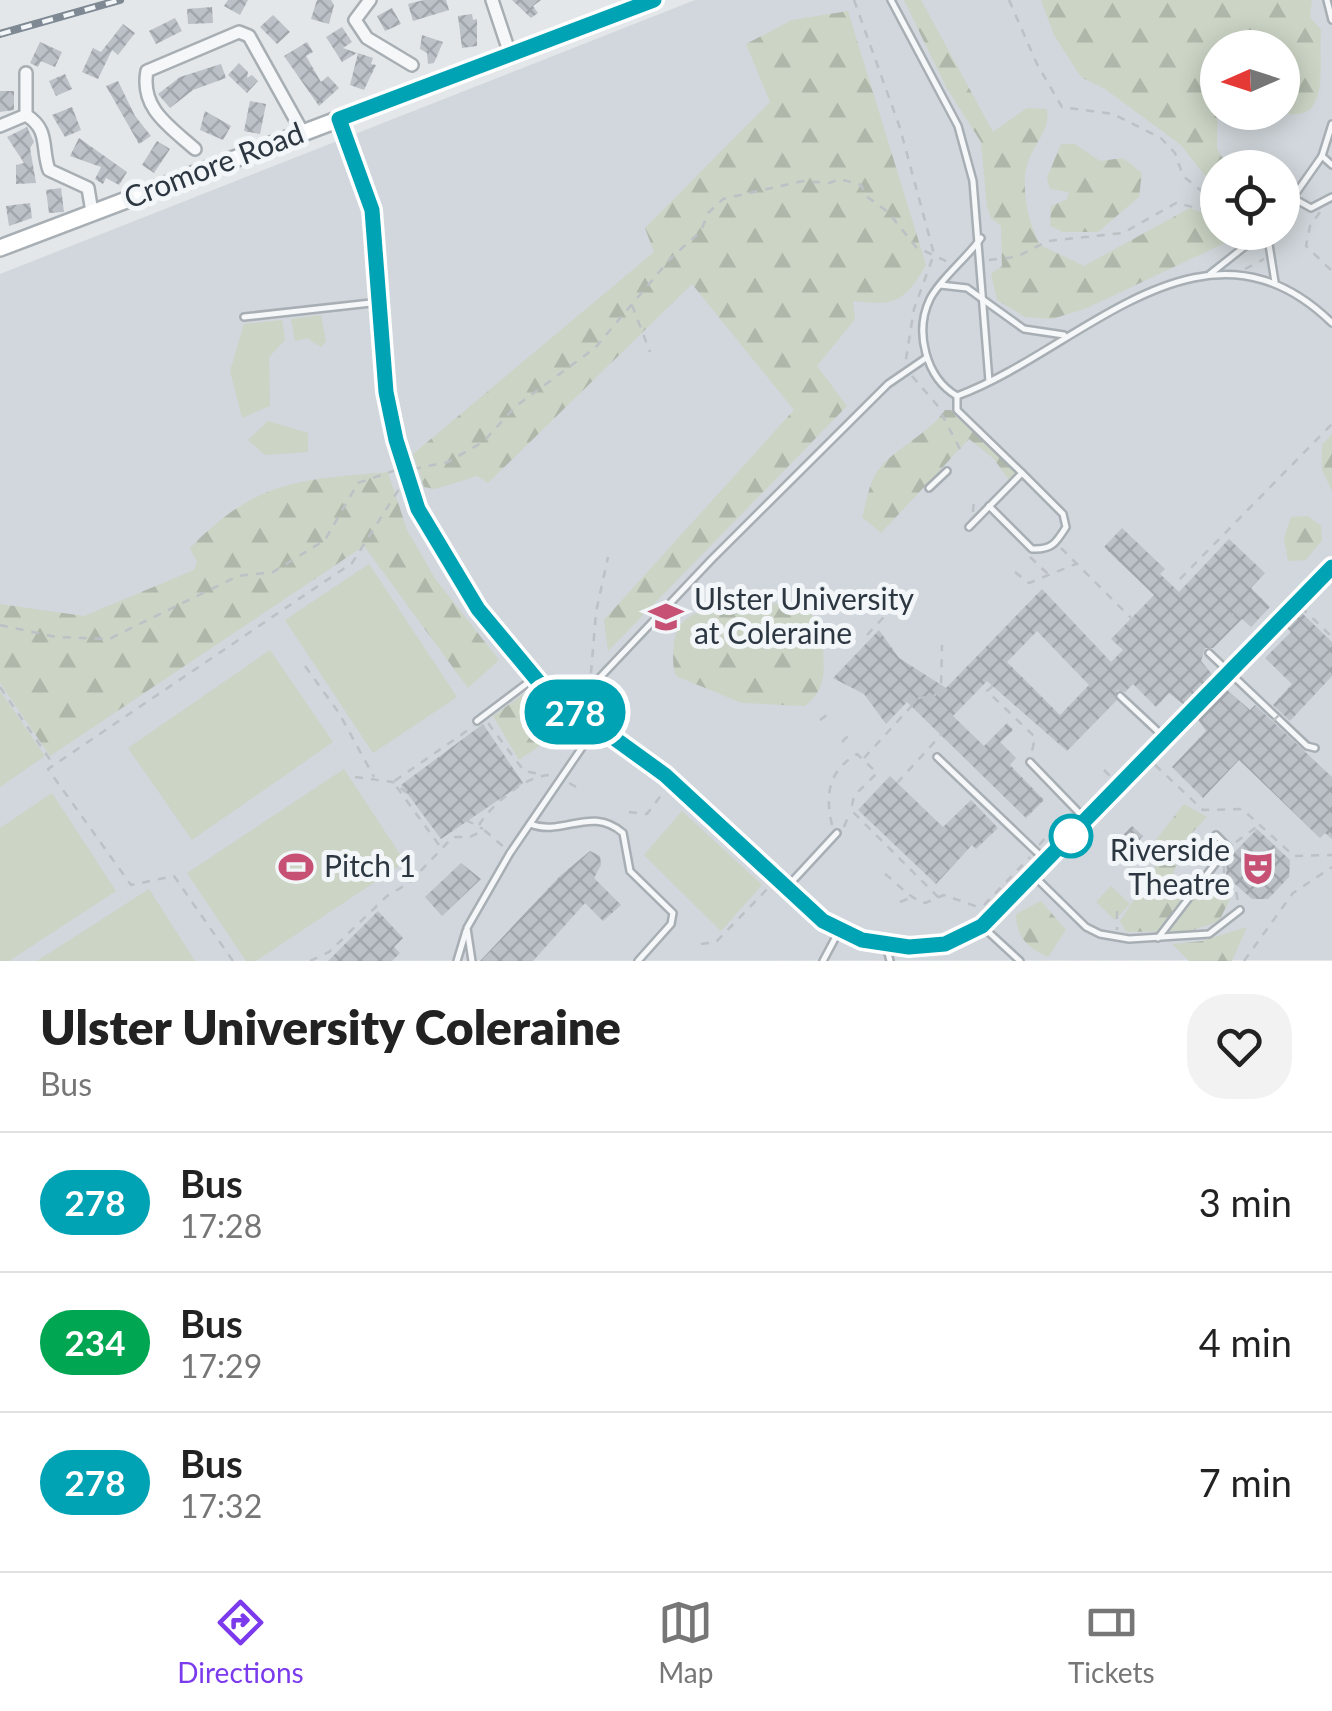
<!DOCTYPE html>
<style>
:root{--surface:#fff;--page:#f2f2f2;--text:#222;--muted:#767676;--line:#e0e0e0;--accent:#7c3aed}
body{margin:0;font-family:Lato,sans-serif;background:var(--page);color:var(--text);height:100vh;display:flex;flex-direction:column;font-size:38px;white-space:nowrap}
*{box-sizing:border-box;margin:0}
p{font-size:32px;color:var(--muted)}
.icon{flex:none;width:55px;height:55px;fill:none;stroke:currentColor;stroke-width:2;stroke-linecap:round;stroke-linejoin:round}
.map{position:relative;height:961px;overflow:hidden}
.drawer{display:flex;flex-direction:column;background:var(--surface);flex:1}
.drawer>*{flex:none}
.badge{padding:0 20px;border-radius:32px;font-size:35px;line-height:65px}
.needle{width:65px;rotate:267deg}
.buttons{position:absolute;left:1200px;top:30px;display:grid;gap:20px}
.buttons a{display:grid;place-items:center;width:100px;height:100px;border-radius:50%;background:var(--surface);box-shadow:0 5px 25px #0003;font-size:50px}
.map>.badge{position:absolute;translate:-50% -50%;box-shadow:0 0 0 5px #fff}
.round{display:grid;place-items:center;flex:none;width:105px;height:105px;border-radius:40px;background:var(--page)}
.overview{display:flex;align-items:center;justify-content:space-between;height:170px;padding:0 40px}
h1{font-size:48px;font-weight:800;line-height:75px}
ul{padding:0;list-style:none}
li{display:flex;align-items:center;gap:30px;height:140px;padding:0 40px;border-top:2px solid var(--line)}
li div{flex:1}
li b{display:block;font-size:38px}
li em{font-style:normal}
li .badge{min-width:110px;font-weight:700;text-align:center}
.tabs{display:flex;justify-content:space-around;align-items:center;height:140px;border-top:2px solid var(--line);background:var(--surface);font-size:28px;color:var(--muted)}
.tabs a{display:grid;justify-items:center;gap:5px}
.tabs .current{color:var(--accent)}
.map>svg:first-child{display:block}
</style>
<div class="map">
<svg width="1332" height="961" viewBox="0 0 1332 961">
<defs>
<pattern id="forest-firs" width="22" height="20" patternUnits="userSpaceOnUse" patternTransform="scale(2.5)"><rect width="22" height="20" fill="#cbd4c5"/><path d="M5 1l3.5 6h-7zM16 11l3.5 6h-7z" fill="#aeb7aa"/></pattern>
<pattern id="building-cross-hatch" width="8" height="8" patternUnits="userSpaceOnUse" patternTransform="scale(2.5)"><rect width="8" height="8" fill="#bbc1c7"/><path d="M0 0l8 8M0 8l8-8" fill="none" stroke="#a1a6ac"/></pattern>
</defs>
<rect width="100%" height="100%" fill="#e3e7ea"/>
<path fill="#d1d7dc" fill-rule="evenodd" d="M695,0H1332V960L0,961V274ZM1218,48H1282V112H1218ZM1218,168H1282V232H1218Z"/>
<g fill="#cbd4c5">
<path d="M321,315L326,341L321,347L307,338L295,341L291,319Z"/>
<path d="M282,320L285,340L269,357L270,406L242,418L230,371L244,324Z"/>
<path d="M268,421L308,433V452L265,455L248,440Z"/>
<path d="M369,564L457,697L373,753L285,620Z"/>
<path d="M270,650L333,742L192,840L128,748Z"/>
<path d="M0,691L45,756L0,787Z"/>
<path d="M344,769L405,862L256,961H246L187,873Z"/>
<path d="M52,793L116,891L9,961H0V828Z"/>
<path d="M682,811L762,885L721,931L644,855Z"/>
<path d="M1111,886L1130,904L1115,920L1096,902Z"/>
<path d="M149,889L195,961H37Z"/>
</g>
<g fill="url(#forest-firs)">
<path d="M904,0H921L993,132L1027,108L1047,109C1050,130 1037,140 1029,159C1019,184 1028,223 1040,245L1084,266L1190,208L1217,218L1218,232L1246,233L1087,308L1052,319L1025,317L997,300L991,274L1002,266L1001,226L991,218L987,207L981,142L946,87Z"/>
<path d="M1041,0H1312L1310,17L1321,30C1318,62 1332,124 1284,113L1292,101L1283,96L1282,48H1218L1217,149L1228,167L1218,168L1217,191L1181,145L1105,89L1081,77L1054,35Z"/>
<path d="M848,11L926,265C904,303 894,306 853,301L855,319L817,366L847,406L608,651L604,620L794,410L692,284L488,483L477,476L435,489L424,487L413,454L654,252L645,228L770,102L746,44L792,20Z"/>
<path d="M1061,144H1075L1100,161L1123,158L1142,173L1139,197L1098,232H1063L1050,226L1051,206L1067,199L1069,192L1050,189L1047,178Z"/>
<path d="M945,410H951L1020,477L1013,486L994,459L969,439L881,533L862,517C866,504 868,489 874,477C889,449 926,438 945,410Z"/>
<path d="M1332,434V491L1322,470V445Z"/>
<path d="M388,472L407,530L436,580L499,660L468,688L364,546L50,756L0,683V604L84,616L194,570L197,562L190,548C256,480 299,480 388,472Z"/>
<path d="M1308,516L1321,526L1322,540L1306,560L1288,561L1284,538L1291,517Z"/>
<path d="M771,603L804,608L825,627C818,658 835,682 805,706L742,703L676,676C672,666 673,656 674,645C678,597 737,610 771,603Z"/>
<path d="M525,693L557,721L551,738L519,760L493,716Z"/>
<path d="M1184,804L1207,817L1186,839L1173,874C1191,886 1218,881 1233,893L1219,921L1190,931L1126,932L1120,921L1155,867L1151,846Z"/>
<path d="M1041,901L1066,930L1048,957C1028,948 1016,937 1016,914Z"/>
<path d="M1247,927L1232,961H1189L1172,944L1202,941Z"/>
</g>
<g fill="url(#building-cross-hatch)" fill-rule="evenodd">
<path d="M228,0H248L240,15L224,6Z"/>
<path d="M317,0H331L334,5L329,24L311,19Z"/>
<path d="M424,0H446L449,10L413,21L408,4Z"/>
<path d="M512,0H541L533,6L538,13L531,18Z"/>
<path d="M212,7L213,23L188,24L187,9Z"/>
<path d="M392,8L401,24L385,31L377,16Z"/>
<path d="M472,14L473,20L477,19V46L462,48L458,16Z"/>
<path d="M273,15L290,32L277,44L260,27Z"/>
<path d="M175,18L182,31L156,44L149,31Z"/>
<path d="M123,24L135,33L118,55L112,50L98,79L82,72L93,48L101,52Z"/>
<path d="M342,27L352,42L343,48L357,53L342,62L326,37Z"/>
<path d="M422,35L443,42L434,63L428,64L427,53L420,49Z"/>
<path d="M40,42L62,52L55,67L41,61L38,67L30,63Z"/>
<path d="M307,42L313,52L306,56L321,82L328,76L339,88L319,106L284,56Z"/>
<path d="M358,53L373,58L371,64L376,65L364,90L350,85Z"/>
<path d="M239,63L248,72L247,78L252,75L258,81L247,93L228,75Z"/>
<path d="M221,64L226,78L193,90L170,108L158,94L180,77Z"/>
<path d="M65,74L72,89L56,96L49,81Z"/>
<path d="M118,81L135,116L151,136L139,144L106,86Z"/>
<path d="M0,91H14V110L0,112Z"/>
<path d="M250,101L266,104L260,134L244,131Z"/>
<path d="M72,107L81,130L65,137L52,115Z"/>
<path d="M205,111L231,126L223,140L200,130Z"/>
<path d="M27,127L34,142L30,148L36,183L16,184V165L24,163L7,137Z"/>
<path d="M79,138L127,172L119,185L106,178L103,184L95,179L101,167L70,156Z"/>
<path d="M157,141L170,149L154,173L142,165Z"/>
<path d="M61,188L64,212L49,213L46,190Z"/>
<path d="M30,203L32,218L9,226L6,206Z"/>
<path d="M1122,528L1165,569L1160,574L1179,592L1229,539L1265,573L1251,588L1270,607L1251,627L1242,619L1213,648H1205L1201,661L1219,683L1250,710L1255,705L1332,777V839L1325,833L1320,838L1239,760L1203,798L1172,767L1206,731L1192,711L1169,693L1156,707L1133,684L1125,692L1117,690L1116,701L1067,751L987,681L953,716L984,746L1007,723L1013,730L1000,742L1016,758L1010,765L1044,800L1026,818L907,702L886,724L864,694L833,678L879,630L899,658L946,688L1042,589L1111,662L1123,650L1111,639L1154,595L1104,547ZM1037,631L1089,685L1060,715L1007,662Z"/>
<path d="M1300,611L1332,642V676L1290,721L1273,705L1292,684L1265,658L1291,632L1285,626Z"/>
<path d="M483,724L523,783L441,839L401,785Z"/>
<path d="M890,776L943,827L971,800L998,828L976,849L972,845L936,884L858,810Z"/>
<path d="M1132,826L1143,836L1134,846L1123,835Z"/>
<path d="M1257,829L1290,860L1289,877L1268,899H1252L1226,876L1227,860Z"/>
<path d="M590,851L600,856L601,865L594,878L621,905L603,921L585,903L533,961H480L560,876Z"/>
<path d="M461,863L481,879L442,916L425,897Z"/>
<path d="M378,911L403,938L394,947L400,953L392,961H328Z"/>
</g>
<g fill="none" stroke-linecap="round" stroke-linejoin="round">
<g stroke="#a8afb4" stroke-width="10">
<g id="lane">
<path d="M891,0L958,126L973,181L989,381"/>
<path d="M1327,0L1332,20"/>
<path d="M340,122L371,209L386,391L396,440L419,509L478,609L542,686L665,775L823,921L862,940L909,947L945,944L982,926L1187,715"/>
<path d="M1322,156L1332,165"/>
<path d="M1295,199L1311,208L1332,197"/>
<path d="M1282,213L1322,156L1332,124"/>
<path d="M1267,232L1275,282"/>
<path d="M981,238C967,258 940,279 930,299C914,332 926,378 957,396C1080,351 1203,197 1332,323"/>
<path d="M1210,274L1263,232"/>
<path d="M940,285L967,288L1024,329L1064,335"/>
<path d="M244,317L380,302"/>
<path d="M957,396V410L1022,473L969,527"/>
<path d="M929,488L947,471"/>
<path d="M989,506L1032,549C1052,550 1056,543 1066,527L1063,514L1022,473"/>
<path d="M1209,653L1307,746L1315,748"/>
<path d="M1223,678L1332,567"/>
<path d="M1120,696L1165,738"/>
<path d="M571,708L712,559L888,384L926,358"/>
<path d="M477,721L534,678"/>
<path d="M937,757L1046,861"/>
<path d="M1030,762L1086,820"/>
<path d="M530,824C563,837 591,805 623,833L630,871L673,913L671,924L638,961"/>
<path d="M1033,875L1086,927L1100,934L1129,939L1209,934L1240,910"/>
<path d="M787,887L837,833"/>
<path d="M982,926L1020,961"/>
<path d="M1158,938L1228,847L1216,835"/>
<path d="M886,945L890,961"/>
<path d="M457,961L466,931"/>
<path d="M472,961L467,928L510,853L596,727"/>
<path d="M823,961L839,931"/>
</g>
</g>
<g stroke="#a8afb4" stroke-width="16">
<g id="street">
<path d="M370,0L355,20L367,38L412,65"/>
<path d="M492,0L510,54"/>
<path d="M26,73V115C50,130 41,148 49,170L88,188L92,212"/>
<path d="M0,126L26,115"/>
<path d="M195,149C169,126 140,108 147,71L239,32L249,36L303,133"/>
</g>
</g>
<g stroke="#a8afb4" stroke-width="20">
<path id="secondary" d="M0,248L653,0"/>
</g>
<g stroke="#bdc1c6" stroke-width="2.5" stroke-dasharray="8 8" stroke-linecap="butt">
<path d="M854,0L900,128L934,254L914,309L905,365"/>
<path d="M1009,0L1037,64L1062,107L1113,114L1161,138L1175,153L1183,176L1218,204"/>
<path d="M1320,212L1310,226L1306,246L1332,271"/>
<path d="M989,260L1016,257L1048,241L1123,233L1176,203L1218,213"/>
<path d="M1245,269L1264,259"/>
<path d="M632,305L650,352"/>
<path d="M912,376L937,405L963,455"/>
<path d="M413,469L448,462L483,442L516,406L595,348L671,258L701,231L708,213L723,199L803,181L829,183L840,179L861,185L866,196L888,212L916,247L948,262"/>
<path d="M973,512L974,499"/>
<path d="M1061,548L1131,618"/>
<path d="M1030,557L1049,575"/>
<path d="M1015,572L1029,583L1076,564"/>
<path d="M1180,579L1332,424"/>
<path d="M1301,607L1332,637"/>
<path d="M1228,620L1235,612"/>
<path d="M0,625L56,637L109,639L238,576L273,572L325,540L358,483L396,470"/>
<path d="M867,635L897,603"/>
<path d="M305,666L339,713L374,777"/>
<path d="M591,673L596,612L608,557"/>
<path d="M993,686L987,691L1035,737L1031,756"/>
<path d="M0,687L53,764"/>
<path d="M820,720L828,714"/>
<path d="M488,723L524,771L540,774"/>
<path d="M842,742L849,735"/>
<path d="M864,758L919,698L934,696L941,688L942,645"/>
<path d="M1155,765L1203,810L1242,809L1294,856L1332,855"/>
<path d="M1104,770L1114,780"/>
<path d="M355,777L393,782L407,793"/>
<path d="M569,783L578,788"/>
<path d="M897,783L941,735"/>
<path d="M629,812L647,814L668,786"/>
<path d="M466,820L483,829"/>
<path d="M479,825C492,804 528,773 553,775"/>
<path d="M832,825C825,795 828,771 857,754L877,773L854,796L851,810L939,898"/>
<path d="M844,827L850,812"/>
<path d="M1236,842L1258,826"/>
<path d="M439,845L393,782L474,726"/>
<path d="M1039,845L1068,814"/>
<path d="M1224,865V879L1236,891L1238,902"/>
<path d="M885,874C896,882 910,899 925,903L944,895L989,911"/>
<path d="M900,902L910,898"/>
<path d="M984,905L1030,857"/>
<path d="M1117,911V930"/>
<path d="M701,944L716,942L770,886"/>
<path d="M233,961L174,876L131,885L48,769L352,563L401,486"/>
<path d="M310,961L329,952L387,896L409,883L453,837H470L484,830L505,848"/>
<path d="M1244,961L1293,893L1332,867"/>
</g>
<use href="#lane" stroke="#f6f7f9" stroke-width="5"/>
<use href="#street" stroke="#f6f7f9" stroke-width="11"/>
<use href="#secondary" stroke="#fff" stroke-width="15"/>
<g stroke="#7e8993" stroke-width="8">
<path id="rail" d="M0,34L120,0"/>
</g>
<use href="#rail" stroke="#f3f6f8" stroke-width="4" stroke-dasharray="11" stroke-linecap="butt"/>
<path stroke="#bdc1c6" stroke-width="2.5" stroke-dasharray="8 8" stroke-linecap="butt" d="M1273,721L1281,713"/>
</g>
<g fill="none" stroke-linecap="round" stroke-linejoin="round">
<g stroke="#fff" stroke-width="22">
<path id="line" d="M654,0L339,119L372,210L386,392L396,440L418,509L478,609L542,686L665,775L823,921L862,940L909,947L945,944L982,926L1332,567"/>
</g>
<use href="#line" stroke="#00a3b4" stroke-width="15"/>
</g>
<defs>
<g id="university-bare" transform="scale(2.7)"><path d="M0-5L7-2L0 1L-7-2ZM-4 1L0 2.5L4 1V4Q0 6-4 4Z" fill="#c65174" stroke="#f3f6f8" stroke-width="2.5" paint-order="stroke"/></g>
<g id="stadium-bare" transform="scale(2.7)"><path d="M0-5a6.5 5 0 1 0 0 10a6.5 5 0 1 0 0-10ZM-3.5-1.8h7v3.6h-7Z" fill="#c65174" stroke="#f3f6f8" stroke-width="2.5" paint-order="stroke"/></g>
<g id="theatre-bare" transform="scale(2.7)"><path d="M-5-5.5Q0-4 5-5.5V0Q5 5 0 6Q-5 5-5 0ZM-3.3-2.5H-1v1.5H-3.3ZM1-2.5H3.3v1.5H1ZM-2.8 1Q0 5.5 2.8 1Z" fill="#c65174" stroke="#f3f6f8" stroke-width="2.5" paint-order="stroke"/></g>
</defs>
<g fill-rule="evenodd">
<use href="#university-bare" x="666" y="617"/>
<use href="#stadium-bare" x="296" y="867"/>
<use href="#theatre-bare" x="1258" y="868"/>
</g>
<circle fill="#fff" stroke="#00a3b4" stroke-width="5" cx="1071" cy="836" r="20"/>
<g text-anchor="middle" stroke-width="10" stroke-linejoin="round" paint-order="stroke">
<g font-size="30" fill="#2c3742" stroke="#f3f6f8">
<text transform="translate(214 166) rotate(-21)" y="10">Cromore Road</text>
</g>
<g font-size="30" fill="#2c3742" stroke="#f3f6f8" text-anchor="start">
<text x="694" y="610">Ulster University<tspan x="694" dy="34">at Coleraine</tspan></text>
<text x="1230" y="861" text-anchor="end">Riverside<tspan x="1230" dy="34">Theatre</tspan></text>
<text x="324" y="877">Pitch 1</text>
</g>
</g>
</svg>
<div class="buttons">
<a><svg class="needle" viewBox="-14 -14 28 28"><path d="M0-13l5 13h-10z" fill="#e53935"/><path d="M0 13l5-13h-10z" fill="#767676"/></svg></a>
<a><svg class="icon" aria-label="locate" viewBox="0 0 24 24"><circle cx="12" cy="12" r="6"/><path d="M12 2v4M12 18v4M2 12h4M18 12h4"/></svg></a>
</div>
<b class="badge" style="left:575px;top:712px;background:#00a3b4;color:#fff">278</b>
</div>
<section class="drawer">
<div class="overview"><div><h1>Ulster University Coleraine</h1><p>Bus</p></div><a class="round"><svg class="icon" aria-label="heart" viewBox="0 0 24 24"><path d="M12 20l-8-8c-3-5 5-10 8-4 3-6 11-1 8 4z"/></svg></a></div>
<ul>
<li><span class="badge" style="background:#00a3b4;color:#fff">278</span><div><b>Bus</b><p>17:28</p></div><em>3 min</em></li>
<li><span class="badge" style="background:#00a651;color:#fff">234</span><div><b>Bus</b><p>17:29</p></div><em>4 min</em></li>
<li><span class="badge" style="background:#00a3b4;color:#fff">278</span><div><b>Bus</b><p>17:32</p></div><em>7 min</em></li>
</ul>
</section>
<nav class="tabs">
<a class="current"><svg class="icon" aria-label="directions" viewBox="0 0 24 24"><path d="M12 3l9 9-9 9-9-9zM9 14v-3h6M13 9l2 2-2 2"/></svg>Directions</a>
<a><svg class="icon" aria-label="map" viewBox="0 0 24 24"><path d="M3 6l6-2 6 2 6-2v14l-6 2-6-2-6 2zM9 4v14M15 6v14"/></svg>Map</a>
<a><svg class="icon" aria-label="tickets" viewBox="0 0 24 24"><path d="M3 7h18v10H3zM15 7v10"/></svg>Tickets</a>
</nav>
